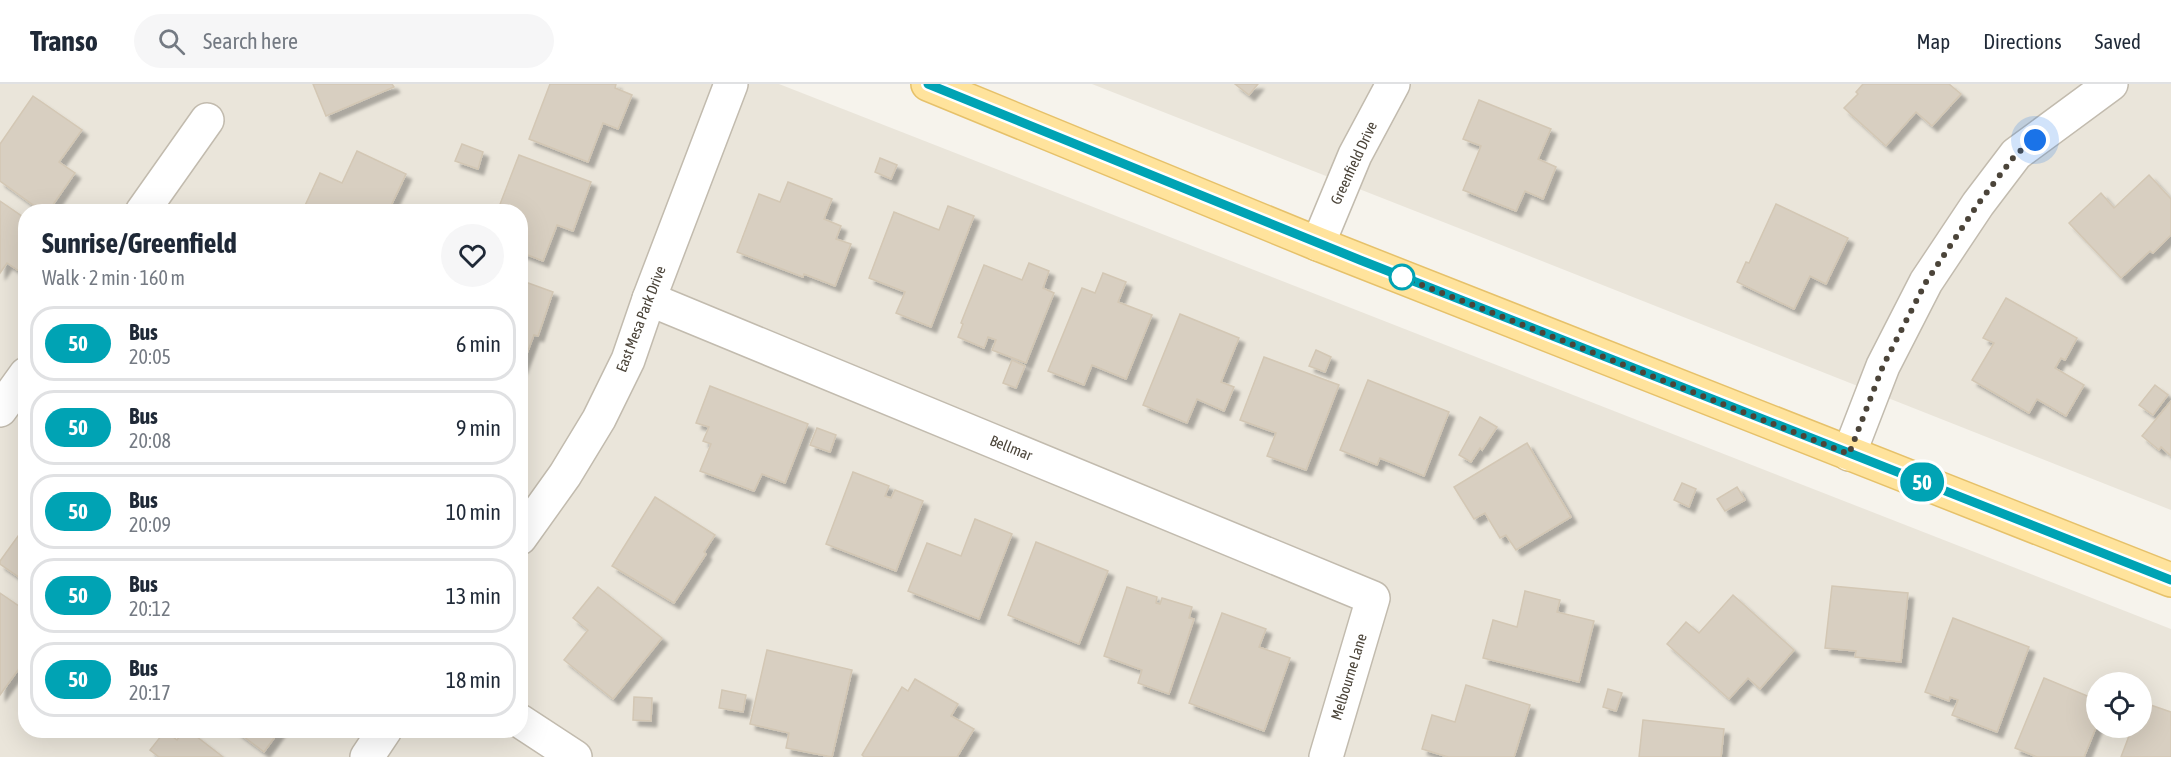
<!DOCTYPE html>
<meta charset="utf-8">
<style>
:root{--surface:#fff;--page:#f6f6f7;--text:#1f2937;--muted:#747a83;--line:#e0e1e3}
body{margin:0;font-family:"Asap Condensed",sans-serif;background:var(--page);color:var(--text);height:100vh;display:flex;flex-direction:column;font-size:22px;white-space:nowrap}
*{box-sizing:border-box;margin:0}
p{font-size:20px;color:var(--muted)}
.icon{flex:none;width:33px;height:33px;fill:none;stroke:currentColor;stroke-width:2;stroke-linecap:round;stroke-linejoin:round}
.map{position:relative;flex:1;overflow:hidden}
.side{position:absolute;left:18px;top:120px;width:510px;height:534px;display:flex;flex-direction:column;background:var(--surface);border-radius:24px;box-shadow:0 6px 24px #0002}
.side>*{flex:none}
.badge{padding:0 12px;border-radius:20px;font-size:21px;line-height:39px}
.buttons{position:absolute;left:2086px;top:588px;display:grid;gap:12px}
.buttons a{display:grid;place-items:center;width:66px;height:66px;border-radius:50%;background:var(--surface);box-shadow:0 6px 24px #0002;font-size:30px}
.you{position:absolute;width:30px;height:30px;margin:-15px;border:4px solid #fff;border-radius:50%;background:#1a73e8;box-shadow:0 0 0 9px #1a73e833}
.map>.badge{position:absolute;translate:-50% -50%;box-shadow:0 0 0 3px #fff}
.round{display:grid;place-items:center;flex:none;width:63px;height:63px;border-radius:32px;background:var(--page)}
.overview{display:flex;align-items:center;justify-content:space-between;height:102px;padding:0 24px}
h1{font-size:28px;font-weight:700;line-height:45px}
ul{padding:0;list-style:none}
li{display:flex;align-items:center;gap:18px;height:75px;margin:0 12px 9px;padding:0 12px;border:3px solid var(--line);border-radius:24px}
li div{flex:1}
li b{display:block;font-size:22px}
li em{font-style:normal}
li .badge{min-width:66px;font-weight:700;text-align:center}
header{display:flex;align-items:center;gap:36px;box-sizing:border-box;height:84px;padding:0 30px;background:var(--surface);border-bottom:2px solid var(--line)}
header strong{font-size:28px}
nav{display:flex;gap:33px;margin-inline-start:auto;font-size:21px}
.search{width:420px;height:54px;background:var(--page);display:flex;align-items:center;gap:15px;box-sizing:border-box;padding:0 21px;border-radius:33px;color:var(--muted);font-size:22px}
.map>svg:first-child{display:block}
</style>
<header>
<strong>Transo</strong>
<div class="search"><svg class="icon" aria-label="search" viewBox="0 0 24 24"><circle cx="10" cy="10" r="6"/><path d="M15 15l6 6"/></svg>Search here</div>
<nav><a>Map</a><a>Directions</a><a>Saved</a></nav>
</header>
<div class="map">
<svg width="2171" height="673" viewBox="0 0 2171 673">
<defs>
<filter id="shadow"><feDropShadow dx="5.5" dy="5.5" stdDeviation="1.5" flood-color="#0004"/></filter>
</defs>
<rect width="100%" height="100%" fill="#f6f3ec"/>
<g fill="#eae5da" fill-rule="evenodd">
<path d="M0,0H779L2171,545V673H0ZM26,128H520V646H26ZM2097,598H2142V644H2097Z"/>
<path d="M1092,0H2171V426L1461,145Z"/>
</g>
<g fill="#d8cfc1" stroke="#d3c7b4" stroke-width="1.5" filter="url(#shadow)">
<path d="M313,0H392L394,3L326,32Z"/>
<path d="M550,0H616L615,4L632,11L618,45L603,39L588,78L529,55Z"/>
<path d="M1235,0H1258L1249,11Z"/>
<path d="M1863,0H1949L1961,10L1932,42L1916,28L1886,62L1844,24L1858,10L1856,8Z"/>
<path d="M33,12L82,46L59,78L75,89L48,128H43L0,97V60Z"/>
<path d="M1479,16L1551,45L1538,75L1556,83L1543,115L1525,107L1516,127L1463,106L1481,62L1463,55Z"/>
<path d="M462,60L483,68L478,85L455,77Z"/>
<path d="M357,67L406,90L388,128H302L320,89L342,99Z"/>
<path d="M519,71L591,98L573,147L557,141L543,177L520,168V128H497Z"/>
<path d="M880,74L897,81L891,95L875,88Z"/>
<path d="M2149,91L2171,115V151L2153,169L2150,167L2121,194L2069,139L2101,109L2114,124Z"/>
<path d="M788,98L832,115L824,135L841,142L836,155L851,160L835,202L804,190L803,193L737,168L759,110L780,118Z"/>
<path d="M0,117L26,135V177L19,187L7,179L0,189Z"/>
<path d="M1776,120L1848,154L1826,200L1810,192L1794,225L1737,198L1746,178L1749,179Z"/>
<path d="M948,122L974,132L931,243L896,229L905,208L869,194L894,128L939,146Z"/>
<path d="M1029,179L1049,187L1043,204L1054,209L1026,279L992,266L996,256L988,253L984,264L958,253L963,240L961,239L984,181L1022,196Z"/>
<path d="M1103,189L1126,198L1118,218L1152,231L1126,295L1092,281L1084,301L1048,287L1082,204L1095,209Z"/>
<path d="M520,196L553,208L538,252L534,251L521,285Z"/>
<path d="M2006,214L2077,254L2065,276L2061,274L2055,284L2084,301L2066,332L2037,315L2029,329L1972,296L1994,259L1983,254Z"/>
<path d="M1180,230L1239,254L1221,298L1234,303L1224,327L1197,315L1187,339L1143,321Z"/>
<path d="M1316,266L1331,273L1325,288L1309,282Z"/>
<path d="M1264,273L1339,301L1306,386L1267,372L1276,349L1240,336Z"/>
<path d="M1012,276L1025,282L1016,304L1003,299Z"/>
<path d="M1368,296L1449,328L1424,392L1380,374L1377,381L1340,366Z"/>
<path d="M2155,301L2168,311L2153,331L2139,321Z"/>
<path d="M710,302L808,340L785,399L762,390L754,407L700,387L711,360L703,357L709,343L696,339Z"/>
<path d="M2171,317V372L2161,363L2159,366L2142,352Z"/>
<path d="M1480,333L1497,343L1482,366L1480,364L1471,378L1459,371Z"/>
<path d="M817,344L836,351L830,368L810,361Z"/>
<path d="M1527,359L1571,433L1516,466L1506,451L1500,454L1485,429L1474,435L1454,403Z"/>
<path d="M853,388L889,402L885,412L891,414L895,406L923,417L896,487L826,460Z"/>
<path d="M1682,399L1696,405L1689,423L1674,416Z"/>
<path d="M1737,403L1745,416L1725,427L1717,415Z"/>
<path d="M655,413L715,451L704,468L706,470L674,519L612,482Z"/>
<path d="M975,435L1012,450L979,535L908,507L927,459L961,472Z"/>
<path d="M26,441V498L0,480V477Z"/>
<path d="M1036,458L1108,487L1079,560L1008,531Z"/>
<path d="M1832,502L1908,509L1901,578L1855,573L1856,567L1825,564Z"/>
<path d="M598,503L662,554L613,615L564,576L588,546L573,534Z"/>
<path d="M1127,503L1157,513L1156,519L1160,520L1162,514L1192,523L1189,534L1194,535L1169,610L1138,599L1142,586L1104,572Z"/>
<path d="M1525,507L1560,516L1557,528L1594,537L1579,598L1483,574L1493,536L1517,543Z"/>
<path d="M0,509L26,527V575L0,611Z"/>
<path d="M1733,511L1794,566L1760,605L1748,594L1729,615L1667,560L1686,538L1699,549Z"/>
<path d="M1222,529L1266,545L1259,563L1290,574L1264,647L1189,619Z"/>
<path d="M1953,534L2029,563L1997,648L1952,631L1958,616L1950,613L1949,617L1925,608Z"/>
<path d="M767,566L852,586L832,673L786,664L789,649L750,640Z"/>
<path d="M2044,594L2097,616V641L2084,673H2037L2015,664Z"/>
<path d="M915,595L958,620L951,632L974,645L957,673H864L862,671L902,603L908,607Z"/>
<path d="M1466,601L1530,621L1514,673H1448L1422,665L1432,631L1455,638Z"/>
<path d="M1608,605L1622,609L1616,627L1603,623Z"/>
<path d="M722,606L746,611L743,628L719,624Z"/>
<path d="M634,613L652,614L651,637L633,636Z"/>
<path d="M2142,618L2171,628V673H2121L2132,644H2142Z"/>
<path d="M1643,636L1724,645L1721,673H1639Z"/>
<path d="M184,646H188L223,673H159L150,666L165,647L177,656Z"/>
<path d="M235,646H280L264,668Z"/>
</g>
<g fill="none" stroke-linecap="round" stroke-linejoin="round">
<g stroke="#c2bbae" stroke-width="36">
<g id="minor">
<path d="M142,128L207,36"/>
<path d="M1318,160L1355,71L1393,0"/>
<path d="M649,215L1373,514L1326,673"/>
<path d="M0,326L26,290"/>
<path d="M1849,370L1883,282L1926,198L1978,120L2016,70L2111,0"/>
<path d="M520,454L565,391L599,335L628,276L649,215L731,0"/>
<path d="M520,637L575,673"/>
<path d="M367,673L385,646"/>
</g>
</g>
<g stroke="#e6c16a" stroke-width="36">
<path id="major" d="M928,0L1318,160L2171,496"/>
</g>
<use href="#minor" stroke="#fff" stroke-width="33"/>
<use href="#major" stroke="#ffe39c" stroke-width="33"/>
</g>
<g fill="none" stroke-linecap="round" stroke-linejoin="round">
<g stroke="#fff" stroke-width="14">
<path id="line" d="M928,0L1360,176L2171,496"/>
</g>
<use href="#line" stroke="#00a3b4" stroke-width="9"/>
<path stroke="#4b4439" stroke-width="6" stroke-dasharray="0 10.8" d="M1402,193L1849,370L1883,282L1926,198L1978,120L2016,70L2035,56"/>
</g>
<circle fill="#fff" stroke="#00a3b4" stroke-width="3" cx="1402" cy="193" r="12"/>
<g text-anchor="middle" stroke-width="4.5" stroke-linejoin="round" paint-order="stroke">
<g font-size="15" fill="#4b4439" stroke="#fff">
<text transform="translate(1354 79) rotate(-65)" y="5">Greenfield Drive</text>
<text transform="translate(641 235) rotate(-69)" y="5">East Mesa Park Drive</text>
<text transform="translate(1011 364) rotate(22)" y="5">Bellmar</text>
<text transform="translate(1349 593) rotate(-73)" y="5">Melbourne Lane</text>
</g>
</g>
</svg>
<div class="buttons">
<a><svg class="icon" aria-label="locate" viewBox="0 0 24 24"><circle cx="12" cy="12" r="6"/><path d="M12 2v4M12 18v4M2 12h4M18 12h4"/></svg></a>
</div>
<div class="you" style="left:2035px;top:56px"></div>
<b class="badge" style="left:1922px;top:398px;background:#00a3b4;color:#fff">50</b>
<section class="side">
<div class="overview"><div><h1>Sunrise/Greenfield</h1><p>Walk · 2 min · 160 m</p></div><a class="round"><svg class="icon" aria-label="heart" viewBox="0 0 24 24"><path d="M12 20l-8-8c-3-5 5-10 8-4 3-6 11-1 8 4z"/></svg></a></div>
<ul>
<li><span class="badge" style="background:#00a3b4;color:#fff">50</span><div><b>Bus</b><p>20:05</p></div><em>6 min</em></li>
<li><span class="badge" style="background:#00a3b4;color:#fff">50</span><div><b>Bus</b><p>20:08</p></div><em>9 min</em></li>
<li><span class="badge" style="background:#00a3b4;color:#fff">50</span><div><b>Bus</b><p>20:09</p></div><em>10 min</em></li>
<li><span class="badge" style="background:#00a3b4;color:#fff">50</span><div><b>Bus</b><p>20:12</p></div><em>13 min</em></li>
<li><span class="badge" style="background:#00a3b4;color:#fff">50</span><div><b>Bus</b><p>20:17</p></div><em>18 min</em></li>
</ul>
</section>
</div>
